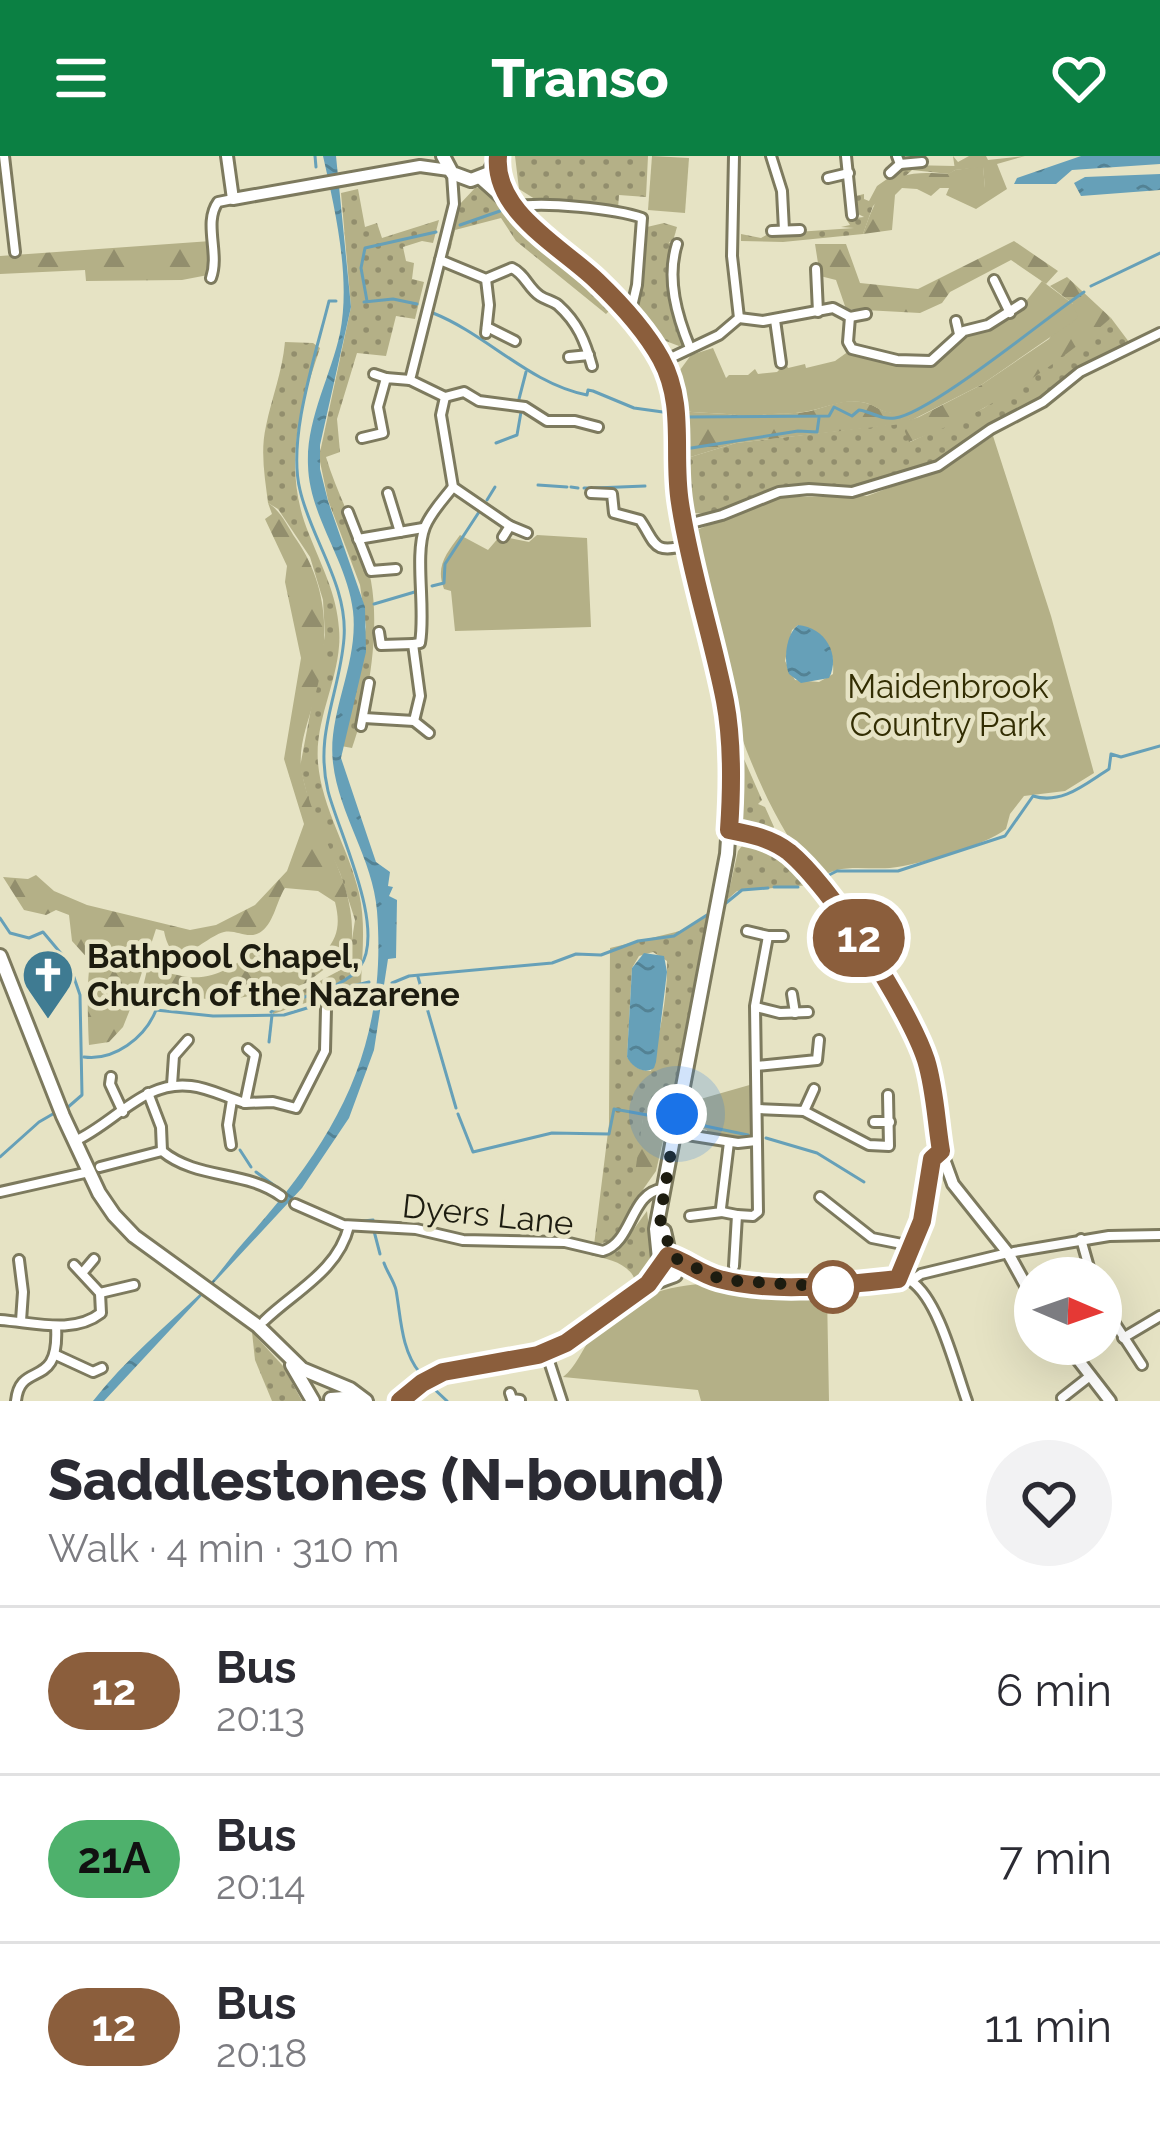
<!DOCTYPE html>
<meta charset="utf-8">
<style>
:root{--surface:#fff;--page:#f2f2f3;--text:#2b2b33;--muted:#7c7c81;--line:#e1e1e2;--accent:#0b8043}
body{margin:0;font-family:Raleway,sans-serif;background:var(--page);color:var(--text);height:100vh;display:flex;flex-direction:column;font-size:45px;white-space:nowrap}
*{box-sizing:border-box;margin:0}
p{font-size:39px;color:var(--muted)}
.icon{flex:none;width:66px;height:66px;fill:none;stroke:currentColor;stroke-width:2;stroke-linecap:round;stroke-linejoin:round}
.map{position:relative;height:1245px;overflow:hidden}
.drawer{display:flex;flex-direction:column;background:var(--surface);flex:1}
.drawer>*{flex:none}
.badge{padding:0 24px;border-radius:39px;font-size:42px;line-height:78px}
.needle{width:78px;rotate:92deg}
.controls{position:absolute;left:1014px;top:1101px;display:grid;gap:24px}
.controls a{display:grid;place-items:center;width:108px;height:108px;border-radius:50%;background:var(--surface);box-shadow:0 12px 48px #0002;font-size:60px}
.you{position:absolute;width:60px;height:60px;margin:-30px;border:9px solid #fff;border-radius:50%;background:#1a73e8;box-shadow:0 0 0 18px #1a73e833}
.map>.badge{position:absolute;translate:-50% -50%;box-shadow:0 0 0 6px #fff}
.round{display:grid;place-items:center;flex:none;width:126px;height:126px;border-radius:63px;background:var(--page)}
.headline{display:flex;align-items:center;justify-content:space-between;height:204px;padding:0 48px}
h1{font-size:57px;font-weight:800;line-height:90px}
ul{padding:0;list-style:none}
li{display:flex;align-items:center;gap:36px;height:168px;padding:0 48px;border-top:3px solid var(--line)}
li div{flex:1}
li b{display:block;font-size:45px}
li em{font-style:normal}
li .badge{min-width:132px;font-weight:700;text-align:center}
header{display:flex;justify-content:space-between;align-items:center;height:156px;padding:0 48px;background:var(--accent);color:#fff;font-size:54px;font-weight:800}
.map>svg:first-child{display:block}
</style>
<header><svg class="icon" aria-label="menu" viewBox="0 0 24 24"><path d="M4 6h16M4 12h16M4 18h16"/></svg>Transo<svg class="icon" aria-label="heart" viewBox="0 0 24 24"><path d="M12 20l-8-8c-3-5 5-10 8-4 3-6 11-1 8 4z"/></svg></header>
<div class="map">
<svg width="1160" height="1245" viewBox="0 0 1160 1245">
<defs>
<pattern id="grass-dots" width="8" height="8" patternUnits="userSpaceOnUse" patternTransform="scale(3)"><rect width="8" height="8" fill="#b4b087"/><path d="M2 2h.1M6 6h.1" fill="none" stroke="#928e6d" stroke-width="1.8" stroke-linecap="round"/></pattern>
<pattern id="forest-firs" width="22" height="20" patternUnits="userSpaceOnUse" patternTransform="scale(3)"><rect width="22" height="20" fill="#b4b087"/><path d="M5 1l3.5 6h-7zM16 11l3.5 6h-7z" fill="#928e6d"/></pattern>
<pattern id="water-ripples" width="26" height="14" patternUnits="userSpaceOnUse" patternTransform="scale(3)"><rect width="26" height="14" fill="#66a0b8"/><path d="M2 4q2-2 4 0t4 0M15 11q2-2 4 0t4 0" fill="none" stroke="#538294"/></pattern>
</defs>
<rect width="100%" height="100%" fill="#e6e3c4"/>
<g fill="url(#grass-dots)" fill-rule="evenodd">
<path d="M515,0H648L646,41L619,39L618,53L538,45L519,33Z"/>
<path d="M907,9L955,10V14L949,18L912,14L873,50L863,78L783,86L741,85V78L761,82L768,78L854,72L841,71L850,69L846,63L864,61L856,57L855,35L856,40L864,38V43L869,45L877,30Z"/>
<path d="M486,31L521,68L565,103L614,150L606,158L516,85L501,62L455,74L450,95L445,93L459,49L475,32Z"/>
<path d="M358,33L365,71L377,67L382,82L439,64L433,87L422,85L403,91L406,105L414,107L412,123L424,126L415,163L396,160L386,200L357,197L337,263L340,296L326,301C338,342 363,383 371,425C380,474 369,545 352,592L341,590L366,471L360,429L328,344L319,301L351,151L341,37Z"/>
<path d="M664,67L677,71L673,85L669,86L672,90C662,121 671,159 685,188L679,190L663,184L637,156L647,71Z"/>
<path d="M1111,162L1129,186L1069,219L1042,243L938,307L854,333L805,328L782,332L713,358L691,357L684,303L736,287L903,267L910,286L984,252Z"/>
<path d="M285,186L313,187L320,192C299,254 282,313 309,378C321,409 337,438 339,473C343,518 314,561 318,607C322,653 349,693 359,737C366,767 362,799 361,828L273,858V850L348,810L355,764L340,717L311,654L300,611L325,479L323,444L310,401L278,353L268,347C265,322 260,296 266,270C272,241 282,217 285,186Z"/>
<path d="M733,560L740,594L762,644L758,648L765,651L774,671L769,679L744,668L737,659Z"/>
<path d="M746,685C766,686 791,701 796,721L810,729L737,735L727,744L738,695Z"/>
<path d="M707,759L669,959L644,955C638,996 640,1059 609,1090L607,1086L594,1089L609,968L610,792L680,775ZM653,796L667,805C668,842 659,878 651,915C639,915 634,910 627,901L632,812L639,800Z"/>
<path d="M647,1055L650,1081L654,1082V1113L636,1132C636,1109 610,1103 590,1099L617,1096Z"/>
<path d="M252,1176L283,1210L302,1245H272L255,1204Z"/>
</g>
<g fill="url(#forest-firs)">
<path d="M983,10L985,32H940L931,40L917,33L902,32L895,39L892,74L863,78C882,24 891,13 948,18L955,14Z"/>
<path d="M211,85L208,119L182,124L86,125L85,114L0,118V100Z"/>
<path d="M1014,85L1058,115L1046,128L1011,104L950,136L942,147L920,157L846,153L836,124L820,120L815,88H846L860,127L918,133Z"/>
<path d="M1067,121L1111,162C1051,213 983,260 909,286L902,268L736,287L684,303L685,255C701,258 736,256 748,262C766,255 785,259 805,256C823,253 841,242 861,246C881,249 877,259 906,256L910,264L919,261L981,229L1049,183L1073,148L1050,130Z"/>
<path d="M268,347C282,356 287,370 296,383C330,432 330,488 314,544C308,567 297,592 302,617C314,680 360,725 351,793L306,827L266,842L256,838C223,849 176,841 143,831L147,814C161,814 174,819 188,821C217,824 239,807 260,789L298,800L325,796C339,780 340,766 335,746L318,735L285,732C277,744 274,766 262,775C249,785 237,773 224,776C203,781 173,822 164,775L156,773L129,856L123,871L109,886L89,889C88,872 86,817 91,806L72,785L69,759L56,754L46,759L24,754L3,721L28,723L36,719L54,735L87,749L190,774L216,769L255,749L287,715L304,668L284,603L301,502L285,426L287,410L265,363L272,358Z"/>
<path d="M644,954L669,959L656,1015L630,1052Z"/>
</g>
<g fill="#b4b087" fill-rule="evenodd">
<path d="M652,0L689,2L685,57L648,54Z"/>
<path d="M953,0L958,6L969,0H986L988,4L1025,0L997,8L1007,33L976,53L946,39L949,32H985L983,11L955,14Z"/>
<path d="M1042,125L1073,148L1078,162L981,229L910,265L906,257C877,259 880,249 861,246C841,243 823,253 804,256C785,259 766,256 747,262C736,256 701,258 685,255L687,242L680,214L691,199L713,192L726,222L729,219H748L755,213L758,218L777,216L786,207L788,212L805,208L806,212L835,205L849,195L896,207L935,206L964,178L987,173L1019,154Z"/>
<path d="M993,280L1051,460L1094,617L1065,635L1024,640L1010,658L1006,673C984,690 918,709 890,712C866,714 837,706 818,724C742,627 711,495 694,375L780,341L867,340L950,309ZM798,469C823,479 835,489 833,518L819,526L795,524L785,505L792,474Z"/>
<path d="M460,379L488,394L500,380L529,386L537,379L587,382L591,471L455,475L451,435L444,433C435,410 447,397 460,379Z"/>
<path d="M753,928V978L749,983L707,978V974L684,969L687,955L697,944Z"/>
<path d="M702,1128L827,1138L829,1245H701L698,1234L563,1221C576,1211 581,1195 591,1182C616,1147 661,1130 702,1128Z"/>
</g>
<g fill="url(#water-ripples)">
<path d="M323,0H336L351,151L320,289V313L328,345L365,451L366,496L341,602L376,706L390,716L388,730L393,731L389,740L397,744L396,802L388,803L374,894L349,962L302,1032L104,1245H93C125,1204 165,1171 202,1136C217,1121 229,1103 243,1087C333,987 388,897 377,755C373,703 339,659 333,607C327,557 359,508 353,455C347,404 309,360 308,309C306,263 331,220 340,177C351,122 335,53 323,0Z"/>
<path d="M1081,0H1160V8L1072,14L1056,28H1014L1017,22Z"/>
<path d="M1160,18V34L1081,40L1074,27L1085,21Z"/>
<path d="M798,469C825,471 841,499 829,522L801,527L789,518C783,504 786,478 798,469Z"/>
<path d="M644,797L664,800L667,816L656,906L654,912C644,919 632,911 627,901L632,812Z"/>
</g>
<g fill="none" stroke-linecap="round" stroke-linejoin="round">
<g stroke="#66a0b8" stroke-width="3">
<path d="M315,0L316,11"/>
<path d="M460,69L500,55"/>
<path d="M1091,130L1160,97"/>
<path d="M367,145L361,112L365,92L436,76"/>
<path d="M364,146L393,143L417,148"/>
<path d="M433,157C488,179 528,227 587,239L588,234L593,235L634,252L670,257"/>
<path d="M519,243L526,216"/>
<path d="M667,258V322"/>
<path d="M686,261L829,260L834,251L852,260L859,254C873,256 880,264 895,262C931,257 1047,161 1084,136"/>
<path d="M496,287L517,279L521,256"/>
<path d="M685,293L798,275L817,276L819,262"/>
<path d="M538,329L567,331"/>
<path d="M571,331L578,332"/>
<path d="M584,332H591"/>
<path d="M595,332L645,330"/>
<path d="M487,344L495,331"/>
<path d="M432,430L444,427L445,408L479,356"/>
<path d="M374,448L418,435"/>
<path d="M807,730L837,715H898L1005,680L1033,640C1062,649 1085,628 1109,613L1111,598L1121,601L1160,590"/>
<path d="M774,731H798"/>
<path d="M726,747L742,734L768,732"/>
<path d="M0,762L10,777L29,782L43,776L69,807L80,839L82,939L67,952"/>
<path d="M418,821L456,952"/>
<path d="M392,827L409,820L552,807L576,798L601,799L638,785L674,780L707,759"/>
<path d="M271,856C294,840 342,835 360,811C387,773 338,675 328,635C314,577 340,537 344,482C348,429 311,383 300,334C287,282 316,198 329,145H336"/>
<path d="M269,886L272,859"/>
<path d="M84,901C114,905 145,882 156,854L213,860L284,859L317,849L348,831L369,826"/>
<path d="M458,958L473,996L552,977L609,978L614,953L664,962"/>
<path d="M686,966L748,979"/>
<path d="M766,982L817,997L864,1026"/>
<path d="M240,994L251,1011"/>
<path d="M0,1001L39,966L58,955"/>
<path d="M256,1016L279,1033"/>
<path d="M363,1065L373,1064"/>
<path d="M374,1075L380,1098"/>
<path d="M384,1107C387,1116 394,1125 396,1134C401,1162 401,1194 420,1217"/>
<path d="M431,1230L447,1245"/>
</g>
<g stroke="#7d7a5e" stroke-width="14">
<g id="street">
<path d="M4,0L15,96"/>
<path d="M771,0L782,35L784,74"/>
<path d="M846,0L852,59"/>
<path d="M897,0L900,8L922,6"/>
<path d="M890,17L900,8"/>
<path d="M452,18L454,48L410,224L445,241L441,259L453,331L510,370L527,377"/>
<path d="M828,22L849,17"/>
<path d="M516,51C541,45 617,53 642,62L637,129L630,159"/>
<path d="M772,75L800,74"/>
<path d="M677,88C666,123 677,160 690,192"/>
<path d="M440,104L486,123L512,112C525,118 528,132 540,140C546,144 553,145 558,149C578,167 585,185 592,210"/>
<path d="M816,113L818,156"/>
<path d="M211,122C220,97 203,67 218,46L233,43"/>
<path d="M486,123L489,149L486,177"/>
<path d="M994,124L1010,157"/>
<path d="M850,161L848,186L852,193L897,204L931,205L964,175L988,169L1021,148"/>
<path d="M739,162L763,165L833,152L850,161L866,158"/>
<path d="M775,164L781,207"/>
<path d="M956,165L959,178"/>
<path d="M487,171L515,185"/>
<path d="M569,201L589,199"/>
<path d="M662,206L719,179L739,162L732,100L734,0"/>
<path d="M374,218L386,222"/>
<path d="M445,241L464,236L479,245L525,251L547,265H575L598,271"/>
<path d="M362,282L383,277L378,251L386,222L410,224"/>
<path d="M388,337L400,376"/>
<path d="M591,337L612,338L614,357L640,364C656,387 652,399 687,389"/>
<path d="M348,356L371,415L396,413"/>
<path d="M684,369L722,359L779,336L809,333L852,336L938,310L991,273L1043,246L1080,216L1160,177"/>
<path d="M503,381L510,370"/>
<path d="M358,383L423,372"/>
<path d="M379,476L381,489L413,488"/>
<path d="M364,562L414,565L420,540L413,488L420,487C426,453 414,399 425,371C431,356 443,344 453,331"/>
<path d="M414,565L429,577"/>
<path d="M361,570L369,527"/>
<path d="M747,775L768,780"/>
<path d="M792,838L795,857"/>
<path d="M756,851L780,857L808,856"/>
<path d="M756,910L817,904L819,884"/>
<path d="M111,921L110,928L123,956"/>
<path d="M172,929L174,900L188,884"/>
<path d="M148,937L161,971L162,995"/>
<path d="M245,947L273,946L296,952L325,895L326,853"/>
<path d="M758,953L804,955L814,933"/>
<path d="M804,955L869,989L889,990L888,939"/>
<path d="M874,966H890"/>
<path d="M675,977L738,987L756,985"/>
<path d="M75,985C115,967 144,924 191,930C210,932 227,942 245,947L255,899L248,893"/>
<path d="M729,986L721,1052L722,1056L737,1059L734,1110"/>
<path d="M231,989L228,969L232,944"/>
<path d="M100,1011L162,995C197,1024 246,1014 281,1040"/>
<path d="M0,1036L89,1016"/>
<path d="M820,1041L872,1082L912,1090"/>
<path d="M295,1048L343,1069L416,1073L463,1084L565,1086L603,1095C633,1086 630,1037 662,1033"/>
<path d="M737,1059L753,1060L758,1056L755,850L768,780H783"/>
<path d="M690,1060L722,1056"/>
<path d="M1081,1083L1092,1122"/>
<path d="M1014,1096L1109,1080L1160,1079"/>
<path d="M19,1104L23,1136L21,1165"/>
<path d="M83,1116L94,1103"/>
<path d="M898,1123L911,1125L921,1118L1008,1097"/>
<path d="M911,1125C939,1144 955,1212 967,1245"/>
<path d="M100,1137L134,1129"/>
<path d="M1101,1146L1142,1209"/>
<path d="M0,1164C33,1166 73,1179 101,1157L100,1137L74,1109"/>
<path d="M264,1165C295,1135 338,1115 349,1070"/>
<path d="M1123,1182L1160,1160"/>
<path d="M546,1196L562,1245"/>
<path d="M56,1199L93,1216L102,1212"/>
<path d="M510,1237L512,1243L520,1244"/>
<path d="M1062,1242L1090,1220"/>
<path d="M16,1245C20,1203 60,1236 56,1170"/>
</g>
</g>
<g stroke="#7d7a5e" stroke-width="16">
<g id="secondary">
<path d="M227,0L233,43L420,10L449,14"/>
<path d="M729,674L771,685L789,696L856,777L921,890L929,916L941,995L953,1028L1008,1097L1035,1146"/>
<path d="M678,1104C692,1111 705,1119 720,1123C778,1138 840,1129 898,1123L922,1065L932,1003L941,995"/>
<path d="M1066,1188L1110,1245"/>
</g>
</g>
<g stroke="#7d7a5e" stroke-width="18">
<g id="primary">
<path d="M443,0L452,17L471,24L489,17L498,0"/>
<path d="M497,6L511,44"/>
<path d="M481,22L613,140L654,191L671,227L677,256L680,353L729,577L731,638L727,698L656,1073L660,1113L670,1120"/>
<path d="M0,800L63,960L99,1037L114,1059L134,1080L258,1170L302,1213L350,1233L366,1245"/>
<path d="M292,1209L313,1245"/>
<path d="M331,1243L358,1241"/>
<path d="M400,1245C444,1201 503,1215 557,1192C578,1183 592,1167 610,1153C630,1137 651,1127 675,1119L679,1107L668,1093L664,1075"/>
</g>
</g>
<use href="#street" stroke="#fff" stroke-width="8"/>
<use href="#secondary" stroke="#fff" stroke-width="10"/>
<use href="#primary" stroke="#fff" stroke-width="12"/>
</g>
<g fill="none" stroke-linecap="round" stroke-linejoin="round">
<g stroke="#fff" stroke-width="27">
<path id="line" d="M400,1245L422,1227L443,1216L538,1199L566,1187L648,1128L668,1100C685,1105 700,1118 719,1123C776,1138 840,1129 898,1123L922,1065L932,1003L941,995C936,965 935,933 926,904C909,852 831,731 789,696C771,682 750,678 729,674C732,631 733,587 725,545C712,479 690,414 680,347C672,298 686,249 661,203C645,174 621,148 597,125C562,91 493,56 498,0"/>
</g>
<use href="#line" stroke="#8b5e3c" stroke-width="18"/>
<path stroke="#1d1c10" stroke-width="12" stroke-dasharray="0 21.6" d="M677,958L660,1063L673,1101L722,1124L833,1131"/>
</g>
<defs>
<g id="church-pin" transform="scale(2.7)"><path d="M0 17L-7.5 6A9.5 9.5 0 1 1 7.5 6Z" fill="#3f7b92" stroke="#e6e3c4"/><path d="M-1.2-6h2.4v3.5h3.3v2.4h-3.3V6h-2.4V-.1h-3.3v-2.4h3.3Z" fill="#fff"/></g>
</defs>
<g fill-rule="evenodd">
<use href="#church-pin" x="48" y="819"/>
</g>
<circle fill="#fff" stroke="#8b5e3c" stroke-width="6" cx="833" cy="1131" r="24"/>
<g text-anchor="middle" stroke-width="9" stroke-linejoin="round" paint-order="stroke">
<g font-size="33" fill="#322d02" stroke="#e6e3c4">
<text x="948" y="542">Maidenbrook<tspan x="948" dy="38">Country Park</tspan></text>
</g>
<g font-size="33" font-weight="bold" fill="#1d1c10" stroke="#e6e3c4" text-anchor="start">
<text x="87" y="812">Bathpool Chapel,<tspan x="87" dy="38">Church of the Nazarene</tspan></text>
</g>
<g font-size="33" fill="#1d1c10" stroke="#e6e3c4">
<text transform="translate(488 1058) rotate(6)" y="12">Dyers Lane</text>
</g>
</g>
</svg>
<div class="controls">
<a><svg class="needle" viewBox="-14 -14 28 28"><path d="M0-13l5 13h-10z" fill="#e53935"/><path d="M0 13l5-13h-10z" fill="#7c7c81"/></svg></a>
</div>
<div class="you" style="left:677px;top:958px"></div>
<b class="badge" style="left:859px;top:782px;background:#8b5e3c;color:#fff">12</b>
</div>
<section class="drawer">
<div class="headline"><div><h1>Saddlestones (N-bound)</h1><p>Walk · 4 min · 310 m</p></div><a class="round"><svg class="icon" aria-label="heart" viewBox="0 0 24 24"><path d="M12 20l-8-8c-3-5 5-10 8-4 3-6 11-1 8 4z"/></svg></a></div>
<ul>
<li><span class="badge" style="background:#8b5e3c;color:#fff">12</span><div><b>Bus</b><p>20:13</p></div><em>6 min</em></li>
<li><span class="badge" style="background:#4eb16c;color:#111">21A</span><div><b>Bus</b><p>20:14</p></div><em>7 min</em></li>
<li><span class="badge" style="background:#8b5e3c;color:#fff">12</span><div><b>Bus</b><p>20:18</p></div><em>11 min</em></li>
</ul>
</section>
